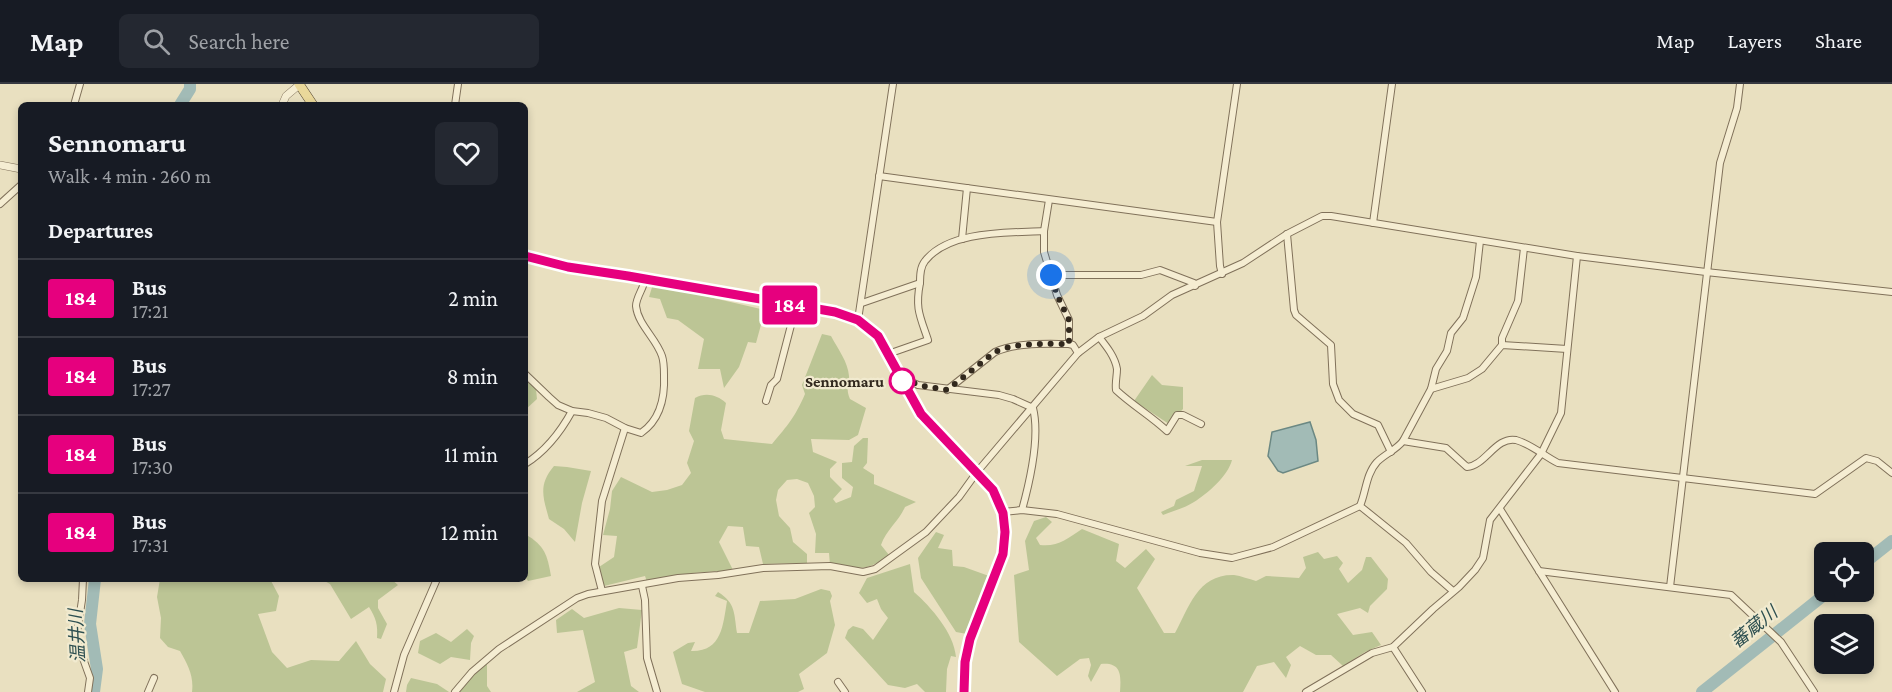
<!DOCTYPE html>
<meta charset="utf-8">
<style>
:root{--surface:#171b24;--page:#242831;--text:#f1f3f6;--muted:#9ea1a6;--line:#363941}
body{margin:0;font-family:"Crimson Pro","Noto Sans JP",serif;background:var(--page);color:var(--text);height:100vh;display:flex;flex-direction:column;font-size:22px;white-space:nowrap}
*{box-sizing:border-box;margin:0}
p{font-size:20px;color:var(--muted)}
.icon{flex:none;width:33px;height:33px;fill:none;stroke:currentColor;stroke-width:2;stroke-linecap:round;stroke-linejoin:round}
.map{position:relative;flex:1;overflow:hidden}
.sheet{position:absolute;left:18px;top:18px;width:510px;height:480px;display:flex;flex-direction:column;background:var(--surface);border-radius:9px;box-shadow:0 3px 9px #0003}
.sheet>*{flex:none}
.badge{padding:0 12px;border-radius:4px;font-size:21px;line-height:39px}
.fabs{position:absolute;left:1814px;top:458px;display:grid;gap:12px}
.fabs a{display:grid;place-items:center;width:60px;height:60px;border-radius:9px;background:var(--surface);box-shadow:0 3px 9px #0003;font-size:30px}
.you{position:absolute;width:30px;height:30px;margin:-15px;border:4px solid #fff;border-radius:50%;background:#1a73e8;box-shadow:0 0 0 9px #1a73e833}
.map>.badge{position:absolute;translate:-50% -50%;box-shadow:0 0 0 3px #fff}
h2{padding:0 30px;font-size:22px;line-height:54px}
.round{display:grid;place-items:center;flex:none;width:63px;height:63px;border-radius:9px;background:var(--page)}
.head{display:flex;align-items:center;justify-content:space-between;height:102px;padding:0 30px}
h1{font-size:28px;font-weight:700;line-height:45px}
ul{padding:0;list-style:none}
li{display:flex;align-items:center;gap:18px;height:78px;padding:0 30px;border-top:2px solid var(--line)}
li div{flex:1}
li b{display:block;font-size:22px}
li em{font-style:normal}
li .badge{min-width:66px;font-weight:700;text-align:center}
header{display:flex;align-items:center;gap:36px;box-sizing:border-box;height:84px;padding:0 30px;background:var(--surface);border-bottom:2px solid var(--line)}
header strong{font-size:28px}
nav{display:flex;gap:33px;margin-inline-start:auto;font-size:21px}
.search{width:420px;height:54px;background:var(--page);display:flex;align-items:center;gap:15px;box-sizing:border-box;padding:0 21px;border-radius:9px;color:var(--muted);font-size:22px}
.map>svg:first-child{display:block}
</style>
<header>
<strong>Map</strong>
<div class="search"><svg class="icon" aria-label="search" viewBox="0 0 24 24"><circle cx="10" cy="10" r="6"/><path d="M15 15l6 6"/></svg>Search here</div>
<nav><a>Map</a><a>Layers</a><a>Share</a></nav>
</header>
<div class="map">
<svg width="1892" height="608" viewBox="0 0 1892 608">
<rect width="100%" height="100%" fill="#e9e0c0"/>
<g fill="#bcc595">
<path d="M653,200L765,226L756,259L748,258L739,283L724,304L720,285H698L704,255L678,236L667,234L660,215L649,213Z"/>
<path d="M822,250L831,252C838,265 848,278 849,292C850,303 845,303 850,315L866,324L858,351L849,356L811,355L813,368L837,378L830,385V393L842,405L833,415L836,419L851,413L853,403L842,394V379L852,378L854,362L863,354H868L867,379L863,384L874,391V400L916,418L905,423C899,437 886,446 881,461L889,471C866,489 857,484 830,481L829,469H815L816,450L809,429L815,423L814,412L808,399L797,395L787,396L778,406L776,416L779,432L790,444L793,458L807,470V479L763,480L759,463L746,462L743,443L728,442L719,458L733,486L693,489L647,498L645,492L604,502L599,483L614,473L617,452L603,451L610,425L612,407L621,393L652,408L667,406L682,401L691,389L687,379L694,357L689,347L695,314C706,308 717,311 726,319L721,346L724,355L772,360C788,341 795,333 805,310L802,301Z"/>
<path d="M1152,291L1162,301L1183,303V325L1169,340L1134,317Z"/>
<path d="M525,294L536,305L537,315L525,326Z"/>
<path d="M1202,376H1232C1228,392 1207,410 1194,418C1185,424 1173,427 1163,431L1161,428L1174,422L1176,416L1194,407L1202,382H1185Z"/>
<path d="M554,382L567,383L591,387L582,419L575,458L564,445L549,435C543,413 538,401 554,382Z"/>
<path d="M1046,433L1052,438L1036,454L1040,461C1058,463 1067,455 1082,445L1119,460L1116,477L1125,484L1146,465L1155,475L1137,504L1164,549H1175C1189,523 1198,490 1234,491C1241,492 1249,495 1256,497L1266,492L1299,494L1306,484L1303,473L1318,468L1324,475L1337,472L1343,479L1339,485L1348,499L1362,486L1366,473H1371L1388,495L1387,505L1370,522L1368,529L1360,524L1337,530L1353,551L1372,548L1381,561L1365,568L1343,582L1331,571H1316L1300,562L1286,573L1291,581L1286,594L1274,578L1257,582L1243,608H1120C1121,592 1122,578 1101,580L1091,598L1088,592L1091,581L1089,574L1080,575L1057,592L1019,558L1014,491L1029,486L1025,457L1034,437Z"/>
<path d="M936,448L944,451L938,464L952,466L953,482L964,483L989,492L967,550L956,548L921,494L918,474Z"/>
<path d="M525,450C545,462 547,470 551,492L528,497L525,493Z"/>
<path d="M910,480L914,508C931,523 954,549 956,573L951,572L947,585L946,608H925L917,600L905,604L888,601L845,554L848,546L853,542L863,545L873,556L888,534L881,525L877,515L867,519L859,509L867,494Z"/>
<path d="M160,495H270L279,512L276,527L258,530L272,568L287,584L311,576L339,577L356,557L370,580L386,595L383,608H192C194,592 188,581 180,567L168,563L160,554L161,534L157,513Z"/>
<path d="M321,495H391L398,501L378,516V524L387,540L381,555L377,554C378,541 376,534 369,523L351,535L330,500Z"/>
<path d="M821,505L830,507L832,512L830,517L835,541L827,569L799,590L804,605L798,608H705L682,600L673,568L688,559L695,558L691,567C722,568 723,541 727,517L715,512L718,508C736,519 734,530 737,549H749L760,517L795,515Z"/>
<path d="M619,524L642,526L637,564L624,568L631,602L639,608H577L595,598L583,546L557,549L556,536L572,525L584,534Z"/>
<path d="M467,545L474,552L471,559L470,576L451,573L440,580L418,569L420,557L436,549L451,558Z"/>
<path d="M487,580V602L491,608H460L477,587Z"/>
<path d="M411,594L437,600L449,608H406L407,601Z"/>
</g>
<path fill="#a2bbb6" stroke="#6b8883" stroke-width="1.5" d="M1310,338L1316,356L1318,377L1283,389L1278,387L1268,372L1272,348Z"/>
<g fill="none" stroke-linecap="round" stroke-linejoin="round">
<g stroke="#a2bbb6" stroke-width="12">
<path d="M180,21L190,5V0"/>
<path d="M1863,480L1892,457"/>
<path d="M94,608L97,585L90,540L95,495"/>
<path d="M1702,608L1829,507"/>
</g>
<g stroke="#80715a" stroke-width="8">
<g id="minor">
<path d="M74,21L80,0"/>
<path d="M455,21L458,0"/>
<path d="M879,92L1217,138"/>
<path d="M1049,116L1044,147V168L1057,211L1069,236V260"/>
<path d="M0,120L21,101"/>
<path d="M1373,139L1392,0"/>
<path d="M1287,150L1294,226L1296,231L1331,261L1333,300L1339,316L1353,330L1378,341L1391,368"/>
<path d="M962,155L967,104"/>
<path d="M1222,190L1220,182L1217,138L1237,0"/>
<path d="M1051,191H1141L1160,186L1194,199L1195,202"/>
<path d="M862,219L920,199C920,192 920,183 925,177C949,146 1009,149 1044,147"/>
<path d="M858,236L893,0"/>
<path d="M1099,253C1107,263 1115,273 1117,285C1117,292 1115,299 1116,306C1132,321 1151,332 1167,347L1177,331H1183L1201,340"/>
<path d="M1502,261V254L1518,217L1524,164"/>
<path d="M888,270L928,256C920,232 915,225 920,199"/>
<path d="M525,290L549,313L558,321L572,327L588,329L606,334L625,344L641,349C660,336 665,313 664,291C664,284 664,278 662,272C656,254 638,241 636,222C636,213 644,204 645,195"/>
<path d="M900,293L918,301L999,311L1013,315L1033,324C1040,352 1030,397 1022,426"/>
<path d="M1431,305L1436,285L1447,267L1451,249L1463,234L1476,193L1480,157"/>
<path d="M947,306L995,268C1017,258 1046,260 1069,260L1073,261L1078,269"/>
<path d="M766,317L771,301L777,295L796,222"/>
<path d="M1403,357L1446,364L1467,383C1485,382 1496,352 1516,356C1531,360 1544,372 1558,379L1815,410L1866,374L1877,377L1892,389"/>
<path d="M525,380C546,367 560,349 572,327"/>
<path d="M1500,425L1615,608"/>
<path d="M1003,428L1022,426L1057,430L1200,469L1232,474L1273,463L1360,422"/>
<path d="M1539,487L1731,511L1781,558L1814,608"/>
<path d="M83,495L82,516L76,555L90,594L88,608"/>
<path d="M642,502L645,516L647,574L657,608"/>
<path d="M1670,503L1720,79L1737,24L1740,0"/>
<path d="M602,507L595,480L602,417L625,344"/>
<path d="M1453,507L1431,488L1406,459L1360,422C1366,408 1366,390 1377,378C1385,370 1396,366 1403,357L1431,305L1468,294L1482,285L1502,261L1567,265"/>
<path d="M1393,563L1422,608"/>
<path d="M838,598L845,608"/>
<path d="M148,608L154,594"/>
<path d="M394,608L404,571L437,495"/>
<path d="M455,608L472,588L499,565L577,514L588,510L678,494L718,491L763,484L830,482L863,488L875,485L926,448L959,413L977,388L1078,269L1099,253L1143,232L1172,211L1243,179L1287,150L1322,132H1331L1577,172L1706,188L1892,208"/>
<path d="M1306,608L1372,569L1393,563L1433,525L1459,503L1475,486L1483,474L1490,436L1541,370L1561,329L1577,172"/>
</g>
</g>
<g stroke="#80715a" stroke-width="8">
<g id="tertiary">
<path d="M282,21L286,12L299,1"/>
<path d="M0,81L21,85"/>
</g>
</g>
<g stroke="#4e402e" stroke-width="10">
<g id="primary">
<path d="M299,0L313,21"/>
<path d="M525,172L568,183L628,192L835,228L858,236L878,252L921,330L993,406L1003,428L1005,448L1003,470L970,555L965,578L964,608"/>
</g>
</g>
<use href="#minor" stroke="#f5edd2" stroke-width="6"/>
<use href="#tertiary" stroke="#f5edd2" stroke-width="7"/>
<use href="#primary" stroke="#ead89a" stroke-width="9"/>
</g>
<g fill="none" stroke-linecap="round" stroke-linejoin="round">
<g stroke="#fff" stroke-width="14">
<path id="line" d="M525,172L568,183L628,192L835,228L858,236L878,252L921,330L993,406L1003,429L1005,448L1003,470L970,555L965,578L964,608"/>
</g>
<use href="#line" stroke="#e6007e" stroke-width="9"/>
<path stroke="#31281d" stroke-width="6" stroke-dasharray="0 10.8" d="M902,297L900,292L918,301L947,306L995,268C1016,258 1046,260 1069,260V236L1057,211L1051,191"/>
</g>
<circle fill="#fff" stroke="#e6007e" stroke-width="3" cx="902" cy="297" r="12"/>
<g text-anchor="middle" stroke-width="4.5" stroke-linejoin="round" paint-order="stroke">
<g font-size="16" font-weight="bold" fill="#31281d" stroke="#f1eacf" text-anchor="end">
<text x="884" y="303">Sennomaru</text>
</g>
<g font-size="18" font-style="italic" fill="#2d4f50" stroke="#f1eacf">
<text transform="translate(1754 543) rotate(-39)" y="6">蕃蔵川</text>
<text transform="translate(77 552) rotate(-93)" y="6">温井川</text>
</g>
</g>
</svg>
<div class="fabs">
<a><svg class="icon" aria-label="locate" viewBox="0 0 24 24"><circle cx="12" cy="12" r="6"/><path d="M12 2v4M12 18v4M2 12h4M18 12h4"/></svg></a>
<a><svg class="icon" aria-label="layers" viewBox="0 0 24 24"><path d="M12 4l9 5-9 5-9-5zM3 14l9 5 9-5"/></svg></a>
</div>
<div class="you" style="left:1051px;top:191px"></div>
<b class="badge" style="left:790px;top:221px;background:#e6007e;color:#fff">184</b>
<section class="sheet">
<div class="head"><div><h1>Sennomaru</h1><p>Walk · 4 min · 260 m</p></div><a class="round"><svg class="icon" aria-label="heart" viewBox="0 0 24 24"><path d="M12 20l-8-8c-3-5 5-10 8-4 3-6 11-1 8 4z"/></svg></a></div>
<h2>Departures</h2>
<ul>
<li><span class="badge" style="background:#e6007e;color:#fff">184</span><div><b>Bus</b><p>17:21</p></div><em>2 min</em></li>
<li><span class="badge" style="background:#e6007e;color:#fff">184</span><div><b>Bus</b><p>17:27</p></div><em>8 min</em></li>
<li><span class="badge" style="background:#e6007e;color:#fff">184</span><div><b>Bus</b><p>17:30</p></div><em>11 min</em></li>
<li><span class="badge" style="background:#e6007e;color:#fff">184</span><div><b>Bus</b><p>17:31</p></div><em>12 min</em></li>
</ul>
</section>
</div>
